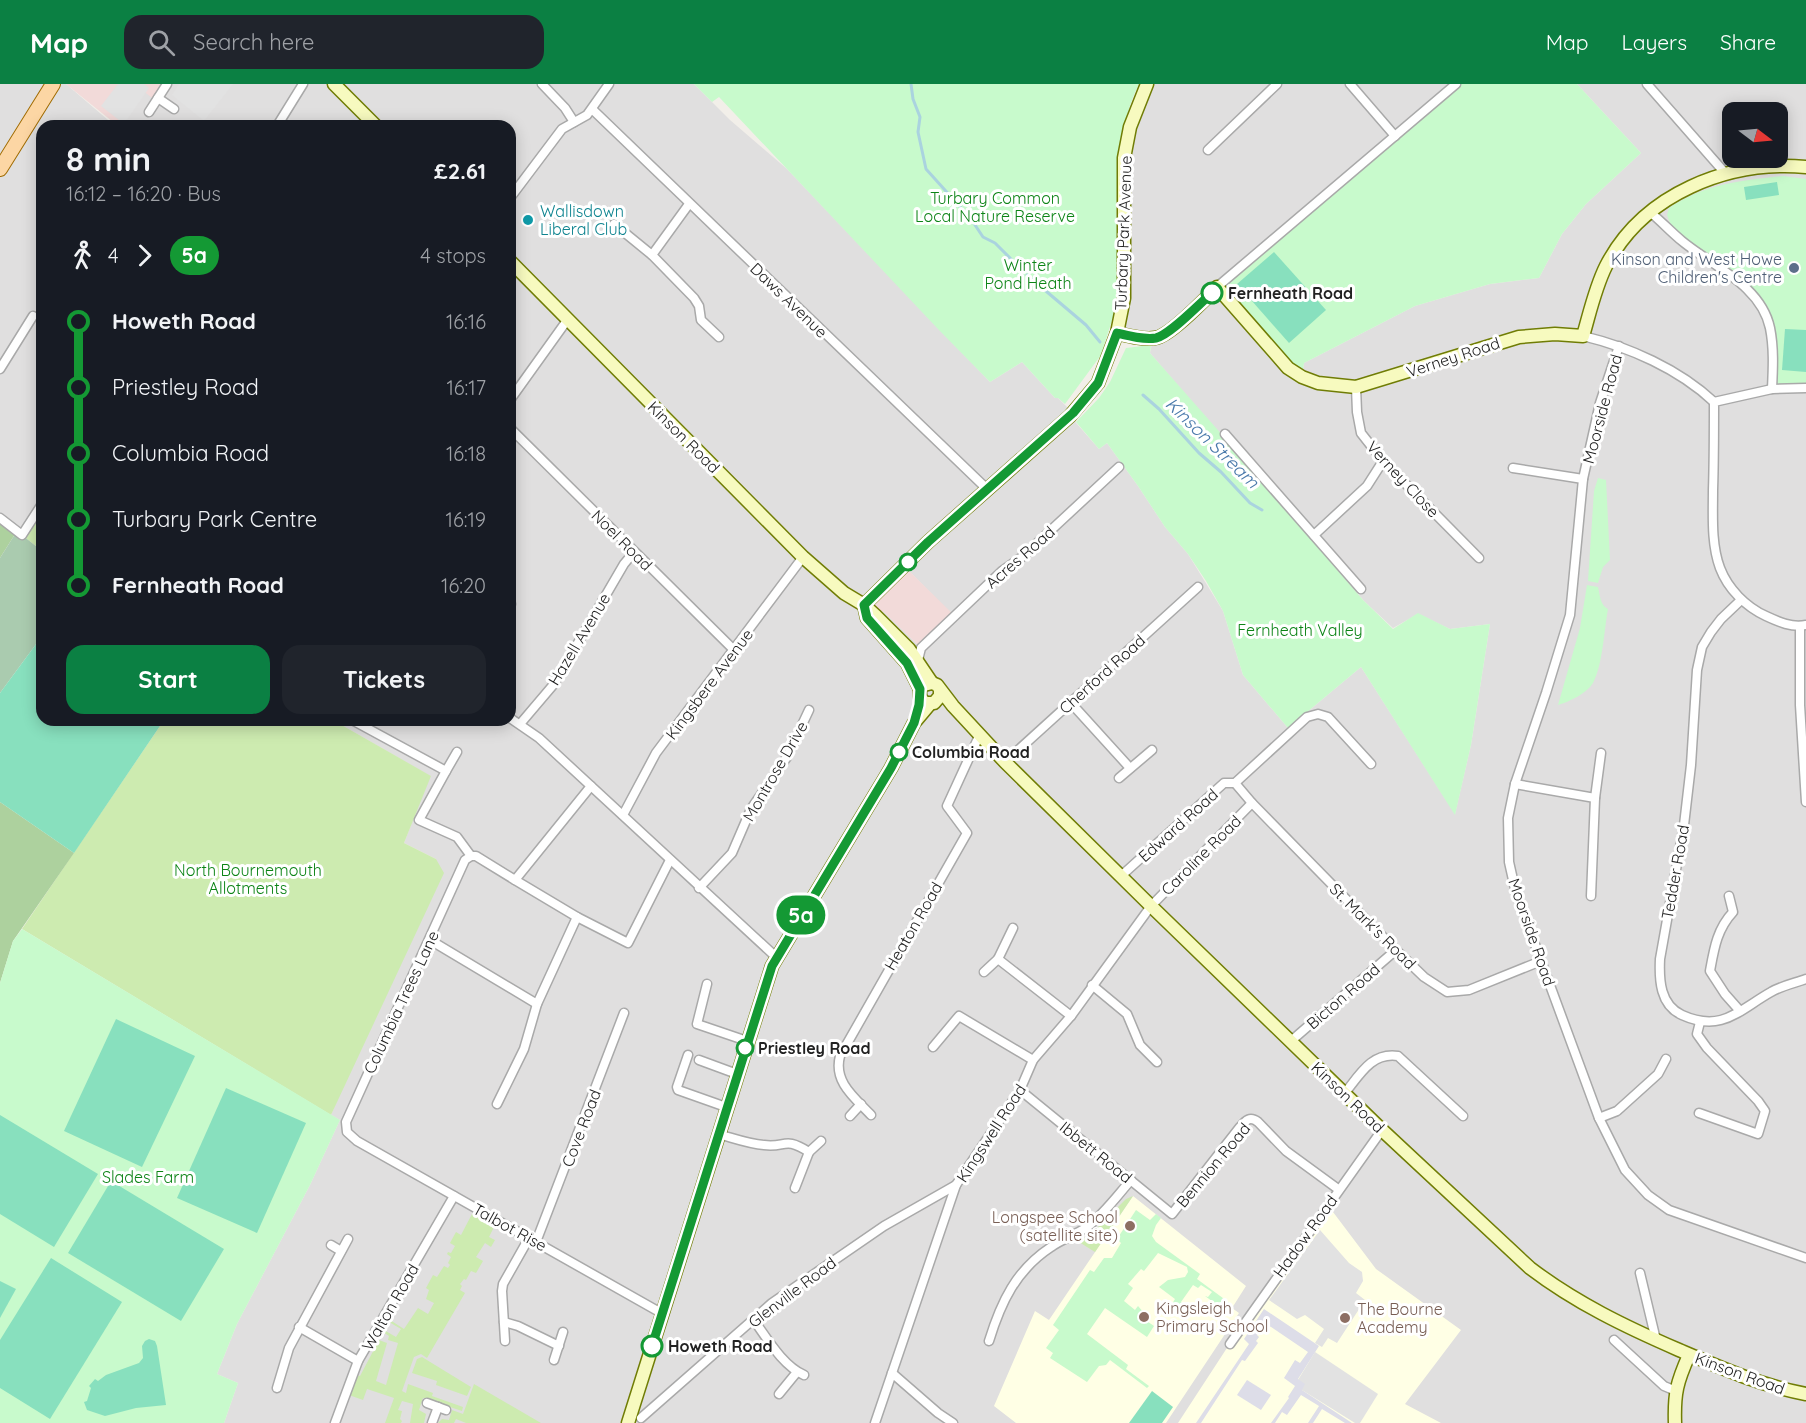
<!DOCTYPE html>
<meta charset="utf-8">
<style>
:root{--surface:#171b24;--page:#20242c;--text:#f1f3f6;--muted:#9ea1a6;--accent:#0b8043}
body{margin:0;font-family:Quicksand,sans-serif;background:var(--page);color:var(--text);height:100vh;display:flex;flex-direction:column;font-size:22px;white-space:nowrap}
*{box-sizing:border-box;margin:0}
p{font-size:20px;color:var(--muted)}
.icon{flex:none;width:33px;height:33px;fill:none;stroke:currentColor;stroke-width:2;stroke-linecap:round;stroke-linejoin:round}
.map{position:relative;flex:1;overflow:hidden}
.sheet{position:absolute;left:36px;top:36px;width:480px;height:606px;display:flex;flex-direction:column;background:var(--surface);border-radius:18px;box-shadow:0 3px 15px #0003}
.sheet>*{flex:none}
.badge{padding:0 12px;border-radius:20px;font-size:21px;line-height:39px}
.needle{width:39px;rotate:106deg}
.buttons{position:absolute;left:1722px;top:18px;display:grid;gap:12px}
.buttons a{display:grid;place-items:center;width:66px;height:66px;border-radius:12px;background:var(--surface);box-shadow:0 3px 15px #0003;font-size:30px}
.map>.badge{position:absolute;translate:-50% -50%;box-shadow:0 0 0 3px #fff}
.legs{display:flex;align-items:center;gap:9px;height:66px;padding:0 30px;font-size:20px}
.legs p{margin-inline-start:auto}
.head{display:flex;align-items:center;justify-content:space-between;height:102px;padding:0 30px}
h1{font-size:33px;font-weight:800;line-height:45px}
.button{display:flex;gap:12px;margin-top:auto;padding:12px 30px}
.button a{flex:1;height:69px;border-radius:18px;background:var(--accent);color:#fff;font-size:24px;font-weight:800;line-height:69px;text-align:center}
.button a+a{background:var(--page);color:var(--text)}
ul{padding:0 30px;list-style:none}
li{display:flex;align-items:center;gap:21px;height:66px;font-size:22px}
li i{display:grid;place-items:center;width:9px;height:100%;margin:0 8px;background:currentColor}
li i::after{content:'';width:15px;height:15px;margin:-8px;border:4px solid;border-radius:50%;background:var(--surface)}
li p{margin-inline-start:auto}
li:first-child i{background:linear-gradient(#0000 50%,currentColor 0)}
li:last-child i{background:linear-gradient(currentColor 50%,#0000 0)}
header{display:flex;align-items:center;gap:36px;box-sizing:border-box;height:84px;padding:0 30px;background:var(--accent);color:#fff}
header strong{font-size:28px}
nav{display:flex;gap:33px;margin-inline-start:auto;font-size:21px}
.search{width:420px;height:54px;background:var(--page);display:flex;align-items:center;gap:15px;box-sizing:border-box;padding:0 21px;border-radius:18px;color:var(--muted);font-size:22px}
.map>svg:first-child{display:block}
</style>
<header>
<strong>Map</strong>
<div class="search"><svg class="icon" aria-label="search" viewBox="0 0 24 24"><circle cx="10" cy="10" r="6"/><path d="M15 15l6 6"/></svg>Search here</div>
<nav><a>Map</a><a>Layers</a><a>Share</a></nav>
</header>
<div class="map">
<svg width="1806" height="1339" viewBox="0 0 1806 1339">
<rect width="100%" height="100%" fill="#f2efe9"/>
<g fill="#e0dfdf" fill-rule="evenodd">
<path d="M0,0H66L115,42H42V420L22,451L0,434Z"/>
<path d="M167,0H694L730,36L787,85L990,298L1022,278L1055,314H1058L1073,329L1070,332L1099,365L1107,359L1138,402L1165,443L1188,470L1223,527L1243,591L1288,644L1361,583L1455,730L1471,661L1490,540L1450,545L1418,530L1393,544L1364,517L1150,269L1153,254L1117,249L1124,82L1147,0H1456L1239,184L1302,292L1304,279L1415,222L1490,200L1539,194L1562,150L1586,120L1641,69L1577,0H1806V1339H224L238,1299L217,1290L237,1240L310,1101L340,1036L331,1031L436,775L404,759L430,692L333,636H510V42H118L142,6ZM1732,28H1778V74H1732ZM904,482L954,532L921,564L884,528L865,521Z"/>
</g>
<g fill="#f2dad9">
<path d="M66,0H167L156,17L142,6L118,42Z"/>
<path d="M904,482L955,532L921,564L884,528L864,521Z"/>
</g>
<g fill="#ffffe5">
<path d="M1133,1112L1246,1202L1232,1224L1239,1229L1166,1339H1016L994,1322L1035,1227L1049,1236Z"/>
<path d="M1327,1120L1376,1185L1461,1246L1405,1320L1441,1339H1178L1255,1221Z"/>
</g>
<g fill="#cdebb0">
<path d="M42,420V467L22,451Z"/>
<path d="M164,636H333L431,692L404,759L436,775L444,789L331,1031L22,845Z"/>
<path d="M1133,1112L1095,1168L1079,1158L1095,1146L1126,1115Z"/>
<path d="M472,1130L494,1143L489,1153L495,1156L491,1163L485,1159L476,1173L483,1177L476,1189L471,1187L466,1196L464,1195L460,1200L462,1202L460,1206L465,1209L427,1274L421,1270L414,1273L402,1307L406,1309L408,1300L433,1309L432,1312L463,1323L462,1327L423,1314L419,1326L426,1330L424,1339H410L413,1320L402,1317L398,1326L402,1327L400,1335L402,1337L401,1339H385L394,1314L367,1305L363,1316L346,1310L353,1290L360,1292L379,1256L387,1259L376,1297L386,1301L398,1259L388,1256L389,1252L383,1248L384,1246L396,1253L401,1245L389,1238L390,1236L404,1245L418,1224L428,1230L434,1219L426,1215L429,1206L426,1204L433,1191L437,1193L444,1182L448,1184L450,1181L448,1179L451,1173L447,1170L448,1168L451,1169L455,1162L450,1159L456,1148L461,1151Z"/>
<path d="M422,1273L471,1303L467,1312L436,1301L437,1297L412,1289L417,1275Z"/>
<path d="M474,1300L541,1339H466L456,1335L454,1339H438L442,1335L449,1336L452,1326L463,1330Z"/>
</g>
<g fill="#add19e">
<path d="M0,434L17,447L0,474Z"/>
<path d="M0,718L74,769L13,857L0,899Z"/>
</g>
<path fill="#aacbaf" d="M17,447L42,467V552L0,609V474Z"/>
<g fill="#c8facc">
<path d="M694,0H1139C1108,62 1119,143 1117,211L1114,230L1101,271L1065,320L1058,314H1055L1022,278L990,298L938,245L719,13L712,18Z"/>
<path d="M1456,0H1577L1641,69L1586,120L1562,150L1539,194L1490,200L1415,222L1304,279L1302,293L1217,204Z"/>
<path d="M1783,92L1806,95V304L1772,305L1770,242L1749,208L1681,152L1670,139L1667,131L1669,124C1707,99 1740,97 1783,92Z"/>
<path d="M1151,261L1150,269L1232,362L1363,516L1393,545L1418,529L1450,545L1490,540L1471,661L1455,731L1361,583L1288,644L1243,591L1223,527L1206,497L1188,470L1165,443L1138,402L1107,359L1099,365L1076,338L1099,314L1110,298L1126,264Z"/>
<path d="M1598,394L1606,396L1610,476L1603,483L1598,499L1588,497L1594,407Z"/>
<path d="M1587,501L1598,503C1600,511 1600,521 1608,525C1604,546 1603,580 1593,599C1587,609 1569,618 1558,621L1580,544Z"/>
<path d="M22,845L340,1036L310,1101L237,1240L217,1290L238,1299L224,1339H0V899L13,857Z"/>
<path d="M1136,1126L1150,1136L1156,1130L1161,1134L1156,1141L1152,1152L1156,1158L1200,1190L1197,1195L1231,1220L1228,1221L1221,1232L1217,1229L1220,1223L1205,1212L1208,1213L1212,1208L1201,1201L1198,1204L1193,1201L1181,1218L1184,1221L1181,1225L1172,1220L1175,1215L1159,1203L1168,1196L1185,1193L1188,1188L1187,1183L1158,1169L1144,1187L1141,1185L1128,1200L1133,1204L1124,1217L1135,1226L1138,1222L1144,1229L1141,1233L1154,1242L1147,1253L1105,1224L1087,1250L1128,1281L1126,1285L1149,1302L1147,1304L1110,1276L1106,1281L1099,1282L1087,1298L1050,1274L1053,1269L1046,1264L1059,1246L1053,1241L1090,1186L1094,1188L1104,1174H1112L1121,1159L1117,1155Z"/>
</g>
<g fill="#88e0be">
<path d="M1777,98L1779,111L1746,116L1744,103Z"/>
<path d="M1274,168L1326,226L1289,259L1237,200Z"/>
<path d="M1785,245L1806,246V288L1782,286Z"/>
<path d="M42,552V636H164L74,769L0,718V609Z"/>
<path d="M116,935L195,972L142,1083L64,1047Z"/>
<path d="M226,1004L306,1039L257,1149L177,1114Z"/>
<path d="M0,1031L98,1090L54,1163L0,1130Z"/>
<path d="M111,1097L224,1165L181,1237L68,1169Z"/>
<path d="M51,1174L122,1218L50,1335L0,1304V1256Z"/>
<path d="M0,1197L16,1205L0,1234Z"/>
<path d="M149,1255L155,1257L157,1262L166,1321L136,1324L105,1332L87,1326L84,1318L87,1317L91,1304L89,1302L95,1295L98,1297L106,1291L139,1279L143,1274L142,1262L145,1257Z"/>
<path d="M1152,1307L1173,1323L1162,1339H1129Z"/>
</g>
<g fill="#e2e2e2">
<path d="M118,0H144L149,4L124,40L101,22Z"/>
<path d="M179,0H233L204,37L172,11Z"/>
<path d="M1320,1146L1349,1179L1362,1188L1363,1197L1356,1209L1365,1216L1337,1259L1328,1254L1322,1263L1315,1259L1324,1245L1305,1231L1297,1235L1269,1216Z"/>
<path d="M1315,1268L1378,1310L1360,1339H1355L1302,1306L1298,1296Z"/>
</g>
<g fill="#dddde8">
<path d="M1264,1225L1319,1262L1298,1295L1305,1300L1302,1306L1352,1339H1345L1322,1325L1313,1339H1308L1319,1322L1301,1311L1287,1331L1282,1328L1275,1339H1271L1289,1314L1288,1313L1295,1302L1284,1294L1295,1276L1300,1279L1308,1268L1265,1239L1257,1251L1259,1253L1256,1257L1258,1259L1245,1277L1242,1276L1201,1339H1196L1249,1260L1244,1255Z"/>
<path d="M1247,1296L1271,1311L1261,1326L1237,1311Z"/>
</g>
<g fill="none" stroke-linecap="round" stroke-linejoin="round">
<g stroke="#aad3df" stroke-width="3">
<path d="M911,0L913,15L920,33L918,48L926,85L971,135L983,153L995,159L1019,183"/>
<path d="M1027,191L1086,241L1100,258"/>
<path d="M1143,311L1159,325L1199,369L1221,388L1250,419L1262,426"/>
</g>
<g stroke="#a9a9a9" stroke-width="11">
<g id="street">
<path d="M542,0L565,24L574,38"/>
<path d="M1350,0L1395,52"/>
<path d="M1647,0L1725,89"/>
<path d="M158,14L174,25"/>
<path d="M593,26L987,405"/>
<path d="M149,28L167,0"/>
<path d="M277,42L303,0"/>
<path d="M1208,66L1277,0"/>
<path d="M510,114L562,45L587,31L609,0"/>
<path d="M1651,129C1662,138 1671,148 1682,157C1712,182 1761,201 1770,244C1774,264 1773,284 1772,305"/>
<path d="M614,140L652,171L689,120"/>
<path d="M652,171L694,214L699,222L701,236L719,253"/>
<path d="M1217,203L1456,0"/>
<path d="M1583,252C1629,263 1679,285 1714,318"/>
<path d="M1619,262L1600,319L1583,395L1570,531L1546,609L1515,700L1508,734L1509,778L1516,809L1599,1034L1625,1086L1648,1111L1669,1126L1806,1174"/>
<path d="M0,285L33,232"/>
<path d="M1356,303L1357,328L1361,349L1383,377L1479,474"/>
<path d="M1806,304L1772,305L1714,318C1714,347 1714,377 1713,406C1713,431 1711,460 1720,484C1728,505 1746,523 1766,532C1779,538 1792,544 1806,541"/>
<path d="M510,316L568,235"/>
<path d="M510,344L734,566"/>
<path d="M1225,350L1361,505"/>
<path d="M1513,384L1583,395"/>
<path d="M0,434L22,451L42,420"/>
<path d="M1314,451L1367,402L1383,377"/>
<path d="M1741,516L1721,535L1711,548L1702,563L1697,586L1691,681L1684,741L1660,875C1659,896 1660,921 1682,931C1722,949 1739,926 1771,908C1781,902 1795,899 1806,895"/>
<path d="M510,520H511"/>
<path d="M1800,542V621L1806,718"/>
<path d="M918,576L921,564L1002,487L1022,473L1119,383"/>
<path d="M1071,619L1130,684"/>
<path d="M510,634L539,654L776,873"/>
<path d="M352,636L446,687L419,736L457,753L471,772"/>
<path d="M520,640L554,600L624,480L634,468"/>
<path d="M1005,678L1198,503"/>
<path d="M446,687L457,668"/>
<path d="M1119,694L1152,666"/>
<path d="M1235,699L1252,719L1396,866L1424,893L1447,908L1469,906L1541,877"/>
<path d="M1515,700L1595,714L1591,812"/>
<path d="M591,702L515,796L577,833L628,859L670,776"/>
<path d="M1595,714L1601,669"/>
<path d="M623,731L656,669L803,473"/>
<path d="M1121,792L1224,699H1235L1307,633L1318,630L1328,633L1371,680"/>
<path d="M515,796L476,772H471L465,776L346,1038L347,1048L357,1057L663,1230"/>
<path d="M699,804L732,769L751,725L787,673L809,626"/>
<path d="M1729,812L1733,828C1717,845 1714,865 1710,887L1725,910L1740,927"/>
<path d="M1013,844L998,875L1071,932"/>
<path d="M430,856L537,920L577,833"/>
<path d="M984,888L998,875"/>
<path d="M707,900L697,940L747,957"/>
<path d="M1092,901L1127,930L1140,961L1157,978"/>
<path d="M1291,957L1396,866"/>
<path d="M933,963L959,932L1033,976"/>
<path d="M688,971L677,1003L678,1006L726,1023"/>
<path d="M699,976L737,990"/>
<path d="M1020,1006L1172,1130L1240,1043C1246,1036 1250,1032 1258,1038L1286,1067L1338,1105"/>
<path d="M1345,1009C1360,990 1372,968 1398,972L1463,1032"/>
<path d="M497,1020L524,965L537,920"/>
<path d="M1699,1029L1758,1050L1765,1027L1758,1017L1707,964L1697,950L1700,938"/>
<path d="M871,1031C855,1014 833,998 840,972L967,749L947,722L980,650"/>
<path d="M850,1032L861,1020"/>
<path d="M1599,1034L1617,1027L1658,990L1666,975"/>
<path d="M718,1050C733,1054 749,1060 764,1061C786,1064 784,1052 809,1068L795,1104"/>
<path d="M809,1068L821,1057"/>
<path d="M536,1158L624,929"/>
<path d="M331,1161L341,1167"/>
<path d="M1640,1189L1656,1256"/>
<path d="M753,1235C767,1254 782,1281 804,1291"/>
<path d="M504,1238L518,1242L559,1262"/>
<path d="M299,1243L358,1277"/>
<path d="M1614,1256L1664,1302L1676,1307"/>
<path d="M505,1257L502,1207L503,1200L529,1154"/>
<path d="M989,1257C1001,1218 1016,1186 1051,1163C1062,1155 1076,1151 1087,1143C1104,1130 1117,1112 1131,1096"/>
<path d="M1230,1260L1382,1046"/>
<path d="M554,1276L563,1248"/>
<path d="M892,1289L938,1329L953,1339"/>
<path d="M277,1304L289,1264L348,1155"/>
<path d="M779,1310L797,1288"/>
<path d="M427,1319L446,1326"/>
<path d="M641,1334L772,1219L884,1142L956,1101"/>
<path d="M335,1339L358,1277L454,1112"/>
<path d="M432,1339L438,1323"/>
<path d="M875,1339L956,1101L1020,1006L1033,976L1071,932L1151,822L1252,719"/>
</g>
</g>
<g stroke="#707d05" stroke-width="15">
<g id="secondary">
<path d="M334,0L376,42"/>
<path d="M510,177L803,473L844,509L864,521L876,532L909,565L932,599"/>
<path d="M1117,249C1129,252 1143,256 1155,254C1170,252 1205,215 1217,203L1288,284L1302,293L1318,299L1356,303L1519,253L1555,250L1583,252C1590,228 1595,204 1606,182C1643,110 1728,76 1806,83"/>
<path d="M864,521L928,458L1070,332L1098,299L1117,249L1124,214V74L1130,43L1147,0"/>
<path d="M865,525L867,534L907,579L920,605"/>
<path d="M940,606V612L934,619H925L920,613V605L924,601L932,599L937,601L953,622L1005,678L1151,822L1382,1046L1530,1184C1576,1219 1626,1243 1679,1266C1721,1284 1762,1302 1806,1310"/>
<path d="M628,1339L772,882L891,684L914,639L930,620"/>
<path d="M1675,1339C1674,1309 1677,1298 1689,1271"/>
</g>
</g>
<g stroke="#a06b00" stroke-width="16">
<path id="primary" d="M0,85L53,0"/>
</g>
<use href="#street" stroke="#fff" stroke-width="8"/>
<use href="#secondary" stroke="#f7fabf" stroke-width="12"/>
<use href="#primary" stroke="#fcd6a4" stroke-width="14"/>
</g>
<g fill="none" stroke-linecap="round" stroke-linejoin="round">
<g stroke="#fff" stroke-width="14">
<path id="line-1" d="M652,1262L772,882L891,684L914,639L919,621L920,605L907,579L867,534L864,521L928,458L1073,329L1098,299L1117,249C1129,252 1144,256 1156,254C1170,251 1200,219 1212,209"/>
</g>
<use href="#line-1" stroke="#149934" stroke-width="9"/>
</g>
<circle fill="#0f9aa8" stroke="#fff" stroke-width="2" cx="528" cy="136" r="6"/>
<circle fill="#5c6f8a" stroke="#fff" stroke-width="2" cx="1794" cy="184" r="6"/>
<g fill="#fff" stroke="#149934" stroke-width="3">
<circle cx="1212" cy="209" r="10"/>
<circle cx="908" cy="478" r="8"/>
<circle cx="899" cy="668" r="8"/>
<circle cx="745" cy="964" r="8"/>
<circle cx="652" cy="1262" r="10"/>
</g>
<g fill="#8d6e63" stroke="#fff" stroke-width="2">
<circle cx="1130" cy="1142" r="6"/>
<circle cx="1144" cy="1233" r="6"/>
<circle cx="1345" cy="1234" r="6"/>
</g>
<g text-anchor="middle" stroke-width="6" stroke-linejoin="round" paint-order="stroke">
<g font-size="16" fill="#0c8416" stroke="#fff">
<text x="995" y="120">Turbary Common<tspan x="995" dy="18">Local Nature Reserve</tspan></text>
<text x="1028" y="187">Winter<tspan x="1028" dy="18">Pond Heath</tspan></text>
<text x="1300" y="552">Fernheath Valley</text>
<text x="248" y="792">North Bournemouth<tspan x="248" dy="18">Allotments</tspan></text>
<text x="148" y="1099">Slades Farm</text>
</g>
<g font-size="16" fill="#0d838f" stroke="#fff" text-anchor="start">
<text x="540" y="133">Wallisdown<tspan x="540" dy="18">Liberal Club</tspan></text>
</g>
<g font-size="16" fill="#222" stroke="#fff">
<text transform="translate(1123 149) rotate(-88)" y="6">Turbary Park Avenue</text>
<text transform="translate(789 216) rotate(44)" y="6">Daws Avenue</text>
<text transform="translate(1453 273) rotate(-18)" y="6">Verney Road</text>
<text transform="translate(1602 325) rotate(-75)" y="6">Moorside Road</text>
<text transform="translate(684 353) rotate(45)" y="6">Kinson Road</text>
<text transform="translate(1403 395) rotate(47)" y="6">Verney Close</text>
<text transform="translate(622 456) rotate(45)" y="6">Noel Road</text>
<text transform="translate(1020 473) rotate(-41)" y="6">Acres Road</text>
<text transform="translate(579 555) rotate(-59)" y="6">Hazell Avenue</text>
<text transform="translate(1102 590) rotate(-42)" y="6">Cherford Road</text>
<text transform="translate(709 600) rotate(-53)" y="6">Kingsbere Avenue</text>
<text transform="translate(775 687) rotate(-60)" y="6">Montrose Drive</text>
<text transform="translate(1178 741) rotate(-42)" y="6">Edward Road</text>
<text transform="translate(1201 771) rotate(-45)" y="6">Caroline Road</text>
<text transform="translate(1675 788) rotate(-80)" y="6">Tedder Road</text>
<text transform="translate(913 842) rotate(-60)" y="6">Heaton Road</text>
<text transform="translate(1373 842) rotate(45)" y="6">St. Mark's Road</text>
<text transform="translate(1532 848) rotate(71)" y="6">Moorside Road</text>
<text transform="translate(1343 912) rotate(-41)" y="6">Bicton Road</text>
<text transform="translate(401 918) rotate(-65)" y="6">Columbia Trees Lane</text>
<text transform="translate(1348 1013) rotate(44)" y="6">Kinson Road</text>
<text transform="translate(581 1044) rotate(-69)" y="6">Cove Road</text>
<text transform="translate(991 1049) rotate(-57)" y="6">Kingswell Road</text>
<text transform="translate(1096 1068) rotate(39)" y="6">Ibbett Road</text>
<text transform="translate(1213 1081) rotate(-50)" y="6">Bennion Road</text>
<text transform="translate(510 1143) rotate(29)" y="6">Talbot Rise</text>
<text transform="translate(1305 1152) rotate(-54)" y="6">Hadow Road</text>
<text transform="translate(792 1208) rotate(-37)" y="6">Glenville Road</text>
<text transform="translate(390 1223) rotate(-60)" y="6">Walton Road</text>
<text transform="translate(1740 1289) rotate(20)" y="6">Kinson Road</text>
</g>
<g font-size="16" fill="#4e5e75" stroke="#fff" text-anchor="end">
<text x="1782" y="181">Kinson and West Howe<tspan x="1782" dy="18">Children's Centre</tspan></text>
</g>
<g font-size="16" font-weight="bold" fill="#222" stroke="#fff" text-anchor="start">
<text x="1228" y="215">Fernheath Road</text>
<text x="912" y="674">Columbia Road</text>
<text x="758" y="970">Priestley Road</text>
<text x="668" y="1268">Howeth Road</text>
</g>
<g font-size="16" fill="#785e54" stroke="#fff" text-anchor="start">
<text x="1118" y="1139" text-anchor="end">Longspee School<tspan x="1118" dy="18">(satellite site)</tspan></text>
<text x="1156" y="1230">Kingsleigh<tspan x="1156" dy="18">Primary School</tspan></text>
<text x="1357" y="1231">The Bourne<tspan x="1357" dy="18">Academy</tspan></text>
</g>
<g font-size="18" font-style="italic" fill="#4a7aab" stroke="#fff">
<text transform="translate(1212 359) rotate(44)" y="6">Kinson Stream</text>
</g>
</g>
</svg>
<div class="buttons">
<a><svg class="needle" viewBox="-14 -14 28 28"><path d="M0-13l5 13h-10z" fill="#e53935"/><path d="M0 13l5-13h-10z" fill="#9ea1a6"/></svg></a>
</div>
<b class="badge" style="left:801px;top:831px;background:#149934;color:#fff">5a</b>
<section class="sheet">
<div class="head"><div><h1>8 min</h1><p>16:12 – 16:20 · Bus</p></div><b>£2.61</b></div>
<div class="legs"><svg class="icon" aria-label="walk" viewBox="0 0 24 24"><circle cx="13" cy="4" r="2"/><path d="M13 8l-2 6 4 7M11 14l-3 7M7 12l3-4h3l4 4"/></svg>4<svg class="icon" aria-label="forward" viewBox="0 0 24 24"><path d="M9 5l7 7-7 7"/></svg><b class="badge" style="background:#149934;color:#fff">5a</b><p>4 stops</p></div>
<ul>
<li><i style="color:#149934"></i><b>Howeth Road</b><p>16:16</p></li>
<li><i style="color:#149934"></i><span>Priestley Road</span><p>16:17</p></li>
<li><i style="color:#149934"></i><span>Columbia Road</span><p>16:18</p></li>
<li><i style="color:#149934"></i><span>Turbary Park Centre</span><p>16:19</p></li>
<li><i style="color:#149934"></i><b>Fernheath Road</b><p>16:20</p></li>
</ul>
<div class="button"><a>Start</a><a>Tickets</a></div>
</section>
</div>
